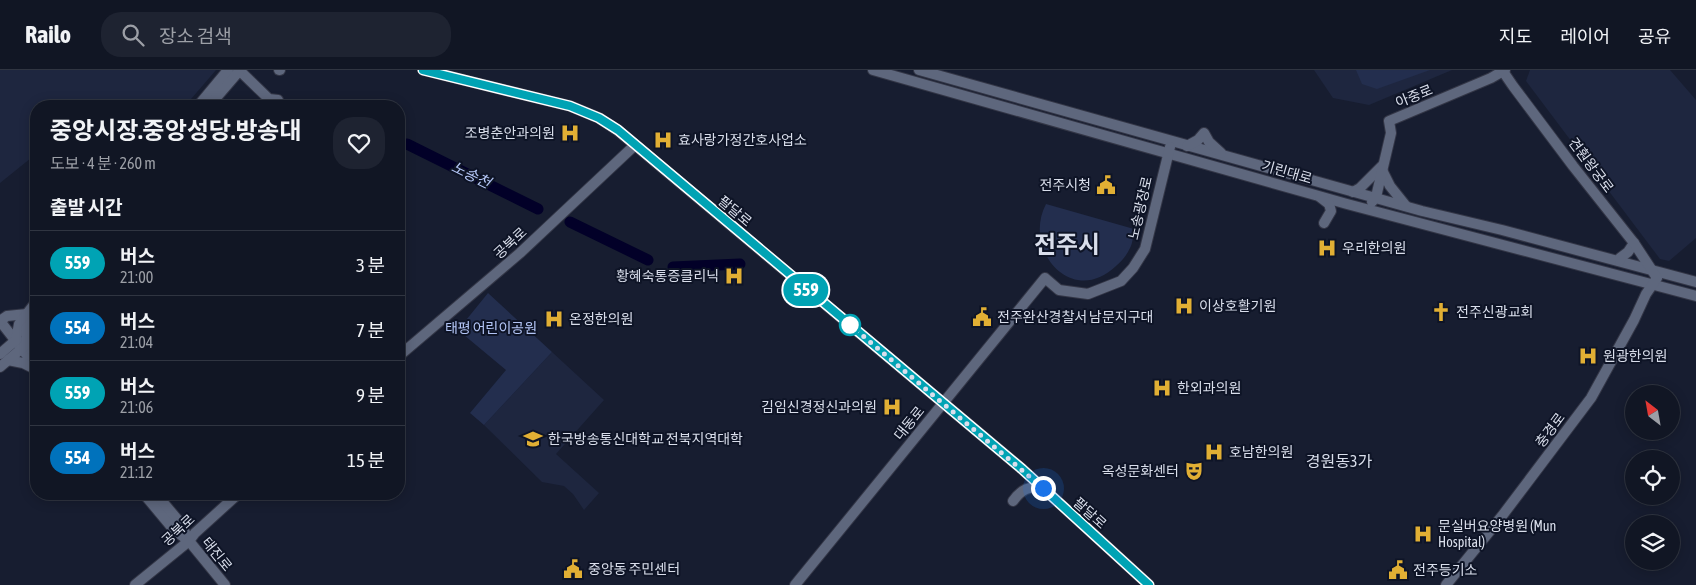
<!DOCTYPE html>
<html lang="ko">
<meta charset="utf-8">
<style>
:root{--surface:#111624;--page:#1e2331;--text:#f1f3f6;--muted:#9c9fa6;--line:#303541}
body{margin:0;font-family:"Asap Condensed","Noto Sans KR",sans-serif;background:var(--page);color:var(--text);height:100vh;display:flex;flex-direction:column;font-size:19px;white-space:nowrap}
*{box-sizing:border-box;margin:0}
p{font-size:16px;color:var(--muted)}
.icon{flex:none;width:28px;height:28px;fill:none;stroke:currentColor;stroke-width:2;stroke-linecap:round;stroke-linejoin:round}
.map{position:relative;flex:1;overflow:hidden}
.panel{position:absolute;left:30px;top:30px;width:375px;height:400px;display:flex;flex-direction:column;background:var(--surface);border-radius:20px;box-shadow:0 2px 12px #0003,0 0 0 1px var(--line)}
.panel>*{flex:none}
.badge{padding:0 10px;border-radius:16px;font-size:18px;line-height:32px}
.needle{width:32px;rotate:329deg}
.controls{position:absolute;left:1625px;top:315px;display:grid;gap:10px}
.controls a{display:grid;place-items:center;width:55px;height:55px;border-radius:50%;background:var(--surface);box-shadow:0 2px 12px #0003,0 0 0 1px var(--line);font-size:25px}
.you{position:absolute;width:25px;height:25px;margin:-12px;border:4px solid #fff;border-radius:50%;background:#1a73e8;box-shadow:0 0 0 8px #1a73e833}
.map>.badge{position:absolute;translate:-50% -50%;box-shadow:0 0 0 2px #fff}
h2{padding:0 20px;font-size:19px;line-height:45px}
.round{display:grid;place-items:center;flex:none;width:52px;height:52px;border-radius:20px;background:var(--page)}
.overview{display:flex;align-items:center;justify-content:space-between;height:85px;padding:0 20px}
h1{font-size:24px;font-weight:700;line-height:38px}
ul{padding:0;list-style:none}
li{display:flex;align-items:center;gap:15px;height:65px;padding:0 20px;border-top:1px solid var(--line)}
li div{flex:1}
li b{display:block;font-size:19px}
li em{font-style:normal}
li .badge{min-width:55px;font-weight:700;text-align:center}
header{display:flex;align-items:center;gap:30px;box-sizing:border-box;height:70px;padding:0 25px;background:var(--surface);border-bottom:1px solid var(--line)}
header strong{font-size:24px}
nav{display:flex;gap:28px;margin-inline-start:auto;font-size:18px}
.search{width:350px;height:45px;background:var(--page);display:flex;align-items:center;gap:12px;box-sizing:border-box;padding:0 18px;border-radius:20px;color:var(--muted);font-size:19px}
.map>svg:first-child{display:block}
</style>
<header>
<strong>Railo</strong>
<div class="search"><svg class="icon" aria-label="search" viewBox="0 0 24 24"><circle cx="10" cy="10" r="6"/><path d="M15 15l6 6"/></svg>장소 검색</div>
<nav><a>지도</a><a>레이어</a><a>공유</a></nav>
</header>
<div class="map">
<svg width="1696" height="515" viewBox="0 0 1696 515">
<rect width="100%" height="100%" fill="#171d30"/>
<g fill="#1e263f">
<path d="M0,0H216L185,36H97L92,32L88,36H36V49L34,52L36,84L0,113Z"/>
<path d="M1314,0H1452L1369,35L1333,28Z"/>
<path d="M1530,0H1670L1696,30V168L1669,191L1660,189L1526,11Z"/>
<path d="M552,282L604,330L556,384L599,423L584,440L573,424L564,416L542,412L484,355Z"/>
</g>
<g fill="#232e4e">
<path d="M1356,0H1430L1377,19L1362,14Z"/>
<path d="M1046,134L1134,159C1133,165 1133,173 1130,178C1127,185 1121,192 1116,196C1072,238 1022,180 1046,134Z"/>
<path d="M488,223L552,282L484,355L470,343L506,300L458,260Z"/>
</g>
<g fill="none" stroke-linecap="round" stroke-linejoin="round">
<path stroke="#020028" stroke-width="2" d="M404,72L407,74"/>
<g stroke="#020028" stroke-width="11">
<path d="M407,74L538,139"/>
<path d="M570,152L648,190"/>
<path d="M673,197L740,194"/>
</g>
<g stroke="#333646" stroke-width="12">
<g id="secondary">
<path d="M239,0L269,29L278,30"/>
<path d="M279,0H280"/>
<path d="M423,0L570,36L599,48L617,60L1022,399L1149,515"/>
<path d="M873,0L1347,134L1696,226"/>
<path d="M919,0L1422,141L1502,160L1696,212"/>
<path d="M198,36L228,0"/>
<path d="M209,36L240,0"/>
<path d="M1187,76L1198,70L1204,63L1209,72L1221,83"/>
<path d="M1382,100L1390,116L1406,136"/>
<path d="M1353,122L1360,118L1382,96"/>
<path d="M1320,127L1329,134L1331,141L1324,153"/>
<path d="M1372,132L1376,127L1391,63L1389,51L1491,8L1505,0"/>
<path d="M1620,191V188L1628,182L1634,173"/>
<path d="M0,251L36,297"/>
<path d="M0,251L7,246L27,244"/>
<path d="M22,272L27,274L36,285"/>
<path d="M0,284L16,270L19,254L36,232"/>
<path d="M399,286L520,183L635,75"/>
<path d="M8,290L23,293L31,297L34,294"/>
<path d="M0,297L27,274L26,259L36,246"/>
<path d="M144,424L174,460L189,471L225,515"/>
<path d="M156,424L182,455L188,470"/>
<path d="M1013,431C1021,420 1029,415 1043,418"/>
<path d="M135,515L189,471L195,463L238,424"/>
<path d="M795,515L1045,208L1059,220L1088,224L1121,211L1133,198L1145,179L1170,77"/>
<path d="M1446,515L1502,446L1591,328L1634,250L1646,224L1657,208L1634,173L1573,96L1513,16L1502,0"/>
</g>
</g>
<use href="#secondary" stroke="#5e677d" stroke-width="10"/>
</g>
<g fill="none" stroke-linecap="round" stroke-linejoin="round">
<g stroke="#fff" stroke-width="11">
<path id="line" d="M423,0L570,36L599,48L618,60L1022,399L1149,515"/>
</g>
<use href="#line" stroke="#00a3b4" stroke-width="8"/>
<path stroke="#d9deeb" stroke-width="5" stroke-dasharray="0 9" d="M850,255L1043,418"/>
</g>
<defs>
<g id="hospital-bare" transform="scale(1.5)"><path d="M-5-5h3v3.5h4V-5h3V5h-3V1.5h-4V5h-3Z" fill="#e1af34" stroke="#0e1426" stroke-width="2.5" paint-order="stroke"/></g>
<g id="civic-bare" transform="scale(1.5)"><path d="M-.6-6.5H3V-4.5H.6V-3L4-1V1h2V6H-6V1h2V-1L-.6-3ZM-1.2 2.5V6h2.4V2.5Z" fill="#e1af34" stroke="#0e1426" stroke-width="2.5" paint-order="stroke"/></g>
<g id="church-bare" transform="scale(1.5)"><path d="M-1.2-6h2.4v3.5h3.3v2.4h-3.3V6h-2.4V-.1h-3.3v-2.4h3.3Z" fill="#e1af34" stroke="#0e1426" stroke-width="2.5" paint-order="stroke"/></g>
<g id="university-bare" transform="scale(1.5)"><path d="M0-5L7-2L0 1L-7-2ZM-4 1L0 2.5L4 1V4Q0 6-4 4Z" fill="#e1af34" stroke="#0e1426" stroke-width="2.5" paint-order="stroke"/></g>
<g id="theatre-bare" transform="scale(1.5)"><path d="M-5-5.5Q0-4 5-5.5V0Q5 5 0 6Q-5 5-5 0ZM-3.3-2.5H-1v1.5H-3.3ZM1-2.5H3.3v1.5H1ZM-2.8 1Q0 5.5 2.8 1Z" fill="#e1af34" stroke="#0e1426" stroke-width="2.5" paint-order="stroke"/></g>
</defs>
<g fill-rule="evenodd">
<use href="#hospital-bare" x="570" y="63"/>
<use href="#hospital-bare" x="663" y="70"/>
<use href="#civic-bare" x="1106" y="115"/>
<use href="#hospital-bare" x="1327" y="178"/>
<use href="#hospital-bare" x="734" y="206"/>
<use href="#hospital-bare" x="1184" y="236"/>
<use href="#church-bare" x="1441" y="242"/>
<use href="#civic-bare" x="982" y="247"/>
<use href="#hospital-bare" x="554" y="249"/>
<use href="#hospital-bare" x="1588" y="286"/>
<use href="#hospital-bare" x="1162" y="318"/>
<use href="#hospital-bare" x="892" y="337"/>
<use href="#university-bare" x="533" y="369"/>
<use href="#hospital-bare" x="1214" y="382"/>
<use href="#theatre-bare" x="1194" y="401"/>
<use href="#hospital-bare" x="1423" y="464"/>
<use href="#civic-bare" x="573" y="499"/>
<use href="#civic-bare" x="1398" y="500"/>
</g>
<circle fill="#fff" stroke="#00a3b4" stroke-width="2.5" cx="850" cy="255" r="10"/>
<g text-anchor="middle" stroke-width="4" stroke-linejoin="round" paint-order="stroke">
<g font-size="14" fill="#d9deeb" stroke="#0e1426">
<text transform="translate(1414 26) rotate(-22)" y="5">아중로</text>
<text transform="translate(1591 95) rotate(53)" y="5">견훤왕궁로</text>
<text transform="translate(1287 102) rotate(16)" y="5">기린대로</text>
<text transform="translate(1140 138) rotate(-77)" y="5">노송광장로</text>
<text transform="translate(735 141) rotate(40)" y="5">팔달로</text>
<text transform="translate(510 173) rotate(-43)" y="5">공북로</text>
<text transform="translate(909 353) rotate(-51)" y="5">대동로</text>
<text transform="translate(1550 360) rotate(-53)" y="5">충경로</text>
<text transform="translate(1090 443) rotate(42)" y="5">팔달로</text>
<text transform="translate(178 460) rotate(-43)" y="5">공북로</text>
<text transform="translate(217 484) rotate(51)" y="5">태진로</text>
</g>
<g font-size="14" fill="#d9deeb" stroke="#0e1426" text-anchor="start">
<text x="555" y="68" text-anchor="end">조병춘안과의원</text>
<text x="678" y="75">효사랑가정간호사업소</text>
<text x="1091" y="120" text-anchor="end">전주시청</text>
<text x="1342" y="183">우리한의원</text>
<text x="719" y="211" text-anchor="end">황혜숙통증클리닉</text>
<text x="1199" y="241">이상호활기원</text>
<text x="1456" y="247">전주신광교회</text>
<text x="997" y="252">전주완산경찰서 남문지구대</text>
<text x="569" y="254">온정한의원</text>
<text x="1603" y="291">원광한의원</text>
<text x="1177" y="323">한외과의원</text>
<text x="877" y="342" text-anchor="end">김임신경정신과의원</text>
<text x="548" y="374">한국방송통신대학교 전북지역대학</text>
<text x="1229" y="387">호남한의원</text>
<text x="1179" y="406" text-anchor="end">옥성문화센터</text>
<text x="1438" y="461">문실버요양병원 (Mun<tspan x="1438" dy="16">Hospital)</tspan></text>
<text x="588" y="504">중앙동 주민센터</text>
<text x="1413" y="505">전주등기소</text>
</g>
<g font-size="14" fill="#b3c5f5" stroke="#0e1426">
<text x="491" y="263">태평 어린이공원</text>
</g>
<g font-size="15" font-style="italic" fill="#b4c6f6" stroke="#0e1426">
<text transform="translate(471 105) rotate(26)" y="5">노송천</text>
</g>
<g font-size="16" fill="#d9deeb" stroke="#0e1426">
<text x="1339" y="397">경원동3가</text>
</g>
<g font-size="24" font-weight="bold" fill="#d9deeb" stroke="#0e1426">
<text x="1067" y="183">전주시</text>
</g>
</g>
</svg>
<div class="controls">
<a><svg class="needle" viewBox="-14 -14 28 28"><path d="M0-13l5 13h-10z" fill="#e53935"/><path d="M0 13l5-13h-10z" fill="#9c9fa6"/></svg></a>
<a><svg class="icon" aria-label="locate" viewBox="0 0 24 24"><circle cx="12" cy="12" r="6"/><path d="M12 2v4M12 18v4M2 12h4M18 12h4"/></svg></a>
<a><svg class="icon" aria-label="layers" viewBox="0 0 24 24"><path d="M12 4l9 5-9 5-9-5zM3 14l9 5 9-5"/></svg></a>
</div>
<div class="you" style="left:1043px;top:418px"></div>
<b class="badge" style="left:806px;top:220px;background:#00a3b4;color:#fff">559</b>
<section class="panel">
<div class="overview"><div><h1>중앙시장.중앙성당.방송대</h1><p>도보 · 4 분 · 260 m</p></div><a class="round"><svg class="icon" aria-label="heart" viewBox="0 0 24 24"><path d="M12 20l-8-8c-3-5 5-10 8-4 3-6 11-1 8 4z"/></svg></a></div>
<h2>출발 시간</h2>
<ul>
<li><span class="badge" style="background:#00a3b4;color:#fff">559</span><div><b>버스</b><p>21:00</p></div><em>3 분</em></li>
<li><span class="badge" style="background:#0072bc;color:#fff">554</span><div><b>버스</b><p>21:04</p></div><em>7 분</em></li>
<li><span class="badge" style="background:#00a3b4;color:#fff">559</span><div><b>버스</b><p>21:06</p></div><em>9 분</em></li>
<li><span class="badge" style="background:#0072bc;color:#fff">554</span><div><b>버스</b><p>21:12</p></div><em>15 분</em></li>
</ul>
</section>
</div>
